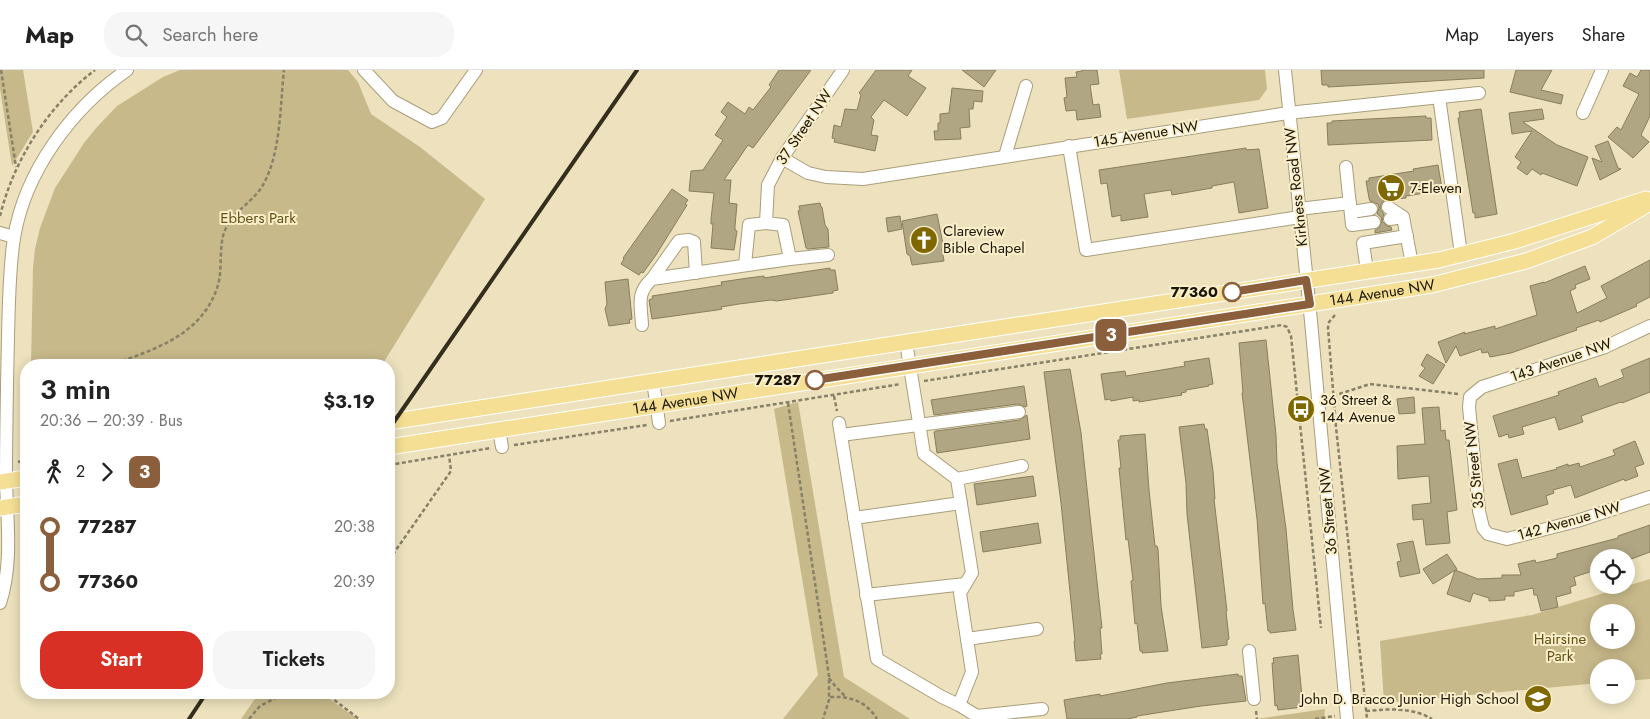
<!DOCTYPE html>
<meta charset="utf-8">
<style>
:root{--surface:#fff;--page:#f6f6f6;--text:#222;--muted:#767676;--line:#e0e0e0;--accent:#d93025}
body{margin:0;font-family:Jost,sans-serif;background:var(--page);color:var(--text);height:100vh;display:flex;flex-direction:column;font-size:19px;white-space:nowrap}
*{box-sizing:border-box;margin:0}
p{font-size:16px;color:var(--muted)}
.icon{flex:none;width:28px;height:28px;fill:none;stroke:currentColor;stroke-width:2;stroke-linecap:round;stroke-linejoin:round}
.map{position:relative;flex:1;overflow:hidden}
.sheet{position:absolute;left:20px;top:289px;width:375px;height:340px;display:flex;flex-direction:column;background:var(--surface);border-radius:20px;box-shadow:0 2px 12px #0003}
.sheet>*{flex:none}
.badge{padding:0 10px;border-radius:8px;font-size:18px;line-height:32px}
.buttons{position:absolute;left:1590px;top:479px;display:grid;gap:10px}
.buttons a{display:grid;place-items:center;width:45px;height:45px;border-radius:50%;background:var(--surface);box-shadow:0 2px 12px #0003;font-size:25px}
.map>.badge{position:absolute;translate:-50% -50%;box-shadow:0 0 0 2px #fff}
.legs{display:flex;align-items:center;gap:8px;height:55px;padding:0 20px;font-size:16px}
.legs p{margin-inline-start:auto}
.head{display:flex;align-items:center;justify-content:space-between;height:85px;padding:0 20px}
h1{font-size:28px;font-weight:600;line-height:38px}
.cta{display:flex;gap:10px;margin-top:auto;padding:10px 20px}
.cta a{flex:1;height:58px;border-radius:20px;background:var(--accent);color:#fff;font-size:20px;font-weight:600;line-height:58px;text-align:center}
.cta a+a{background:var(--page);color:var(--text)}
ul{padding:0 20px;list-style:none}
li{display:flex;align-items:center;gap:18px;height:55px;font-size:19px}
li i{display:grid;place-items:center;width:8px;height:100%;margin:0 6px;background:currentColor}
li i::after{content:'';width:12px;height:12px;margin:-6px;border:4px solid;border-radius:50%;background:var(--surface)}
li p{margin-inline-start:auto}
li:first-child i{background:linear-gradient(#0000 50%,currentColor 0)}
li:last-child i{background:linear-gradient(currentColor 50%,#0000 0)}
header{display:flex;align-items:center;gap:30px;box-sizing:border-box;height:70px;padding:0 25px;background:var(--surface);border-bottom:1px solid var(--line)}
header strong{font-size:24px}
nav{display:flex;gap:28px;margin-inline-start:auto;font-size:18px}
.search{width:350px;height:45px;background:var(--page);display:flex;align-items:center;gap:12px;box-sizing:border-box;padding:0 18px;border-radius:20px;color:var(--muted);font-size:19px}
.map>svg:first-child{display:block}
</style>
<header>
<strong>Map</strong>
<div class="search"><svg class="icon" aria-label="search" viewBox="0 0 24 24"><circle cx="10" cy="10" r="6"/><path d="M15 15l6 6"/></svg>Search here</div>
<nav><a>Map</a><a>Layers</a><a>Share</a></nav>
</header>
<div class="map">
<svg width="1650" height="649" viewBox="0 0 1650 649">
<rect width="100%" height="100%" fill="#ede2bd"/>
<g fill="#c8b98a" fill-rule="evenodd">
<path d="M0,0H23L33,62L12,96L0,19Z"/>
<path d="M180,0H348L358,12L371,44L420,77L485,129L382,295H31L33,198L35,179L40,158L55,118L84,73L97,57L117,36L163,7Z"/>
<path d="M1119,0H1265L1267,19L1259,30L1127,49Z"/>
<path d="M798,332L844,607L910,649H783L818,605L774,339Z"/>
<path d="M1650,509V609L1626,611V598H1599V613L1384,633L1380,571L1532,545ZM1626,542V570H1599V542Z"/>
<path d="M259,623H321L358,649H241Z"/>
<path d="M1325,639L1324,649H1256Z"/>
</g>
<g fill="#b1a683" stroke="#887e5c">
<path d="M779,0H811L753,78L748,75L724,110H731L729,133L737,134L735,156V160L737,161L734,180L711,178L713,154H711V149L714,123L689,121L691,101L703,100L723,70L715,65L727,47L721,42L728,32L745,44L749,37L753,40L771,17L769,15Z"/>
<path d="M876,0H912L908,6L926,18L907,46L884,30L871,47L874,50L871,65L878,66L875,81L834,72L835,69L832,68L834,55L841,57L845,39L857,40L861,25L859,23Z"/>
<path d="M962,0H996L984,17Z"/>
<path d="M1082,0H1097L1099,14L1090,15L1093,35L1099,34L1101,47L1077,50L1076,40L1066,41L1064,28L1067,27L1065,8L1077,7L1076,2L1082,1Z"/>
<path d="M1321,0H1484V8L1328,17V15H1322Z"/>
<path d="M1516,0H1552L1541,20L1563,25L1561,34L1510,22Z"/>
<path d="M1641,0H1650V46L1641,65L1649,72L1633,88L1608,67L1617,57L1621,60L1639,24L1623,16L1630,3L1637,7Z"/>
<path d="M952,18L983,21L982,32L974,31L973,39H969L970,57L960,58L961,69L935,70L934,61H938V53H940V44L949,43Z"/>
<path d="M1481,39L1497,144L1475,148V143H1473L1458,48H1460L1459,42Z"/>
<path d="M1542,39L1544,49L1523,52L1557,75L1588,87L1577,116L1542,103L1541,105L1532,99L1527,105L1517,98L1521,92L1515,87L1532,61L1512,64L1509,43Z"/>
<path d="M1426,46V48H1431L1432,70L1328,75L1327,53H1332V51Z"/>
<path d="M1608,71L1618,98L1621,99L1600,110L1592,88L1602,92L1595,76Z"/>
<path d="M1246,78V80L1259,79L1268,138L1239,143L1234,112L1212,116V118L1172,125L1171,120L1144,124L1148,147L1121,151V145L1112,147L1107,113L1101,114L1099,100Z"/>
<path d="M1438,95L1442,118H1437L1438,121L1406,126V128L1384,130L1380,136L1381,140L1384,144L1382,151L1387,156L1391,157L1392,160L1375,163V160L1379,158L1382,151L1381,147L1377,144L1379,138L1378,134L1370,131L1369,128L1366,111H1369V108L1414,101L1413,99Z"/>
<path d="M672,119L688,130L685,134L687,135L656,185L643,203L641,202L639,205L621,194L624,189L623,188Z"/>
<path d="M820,133L821,137H822L825,155L828,159L829,177L808,179L806,178L798,141L800,140L799,136Z"/>
<path d="M937,144L944,179H942L944,191L912,195L910,186L907,184L902,151Z"/>
<path d="M900,146L902,159L888,162L886,148Z"/>
<path d="M1650,190V227L1636,234L1637,236L1600,252L1599,250L1576,258L1577,260L1511,283L1490,287L1488,282L1482,283L1481,279L1460,286L1456,276L1446,293L1438,272L1465,262L1464,264L1495,256V259L1537,245L1530,216L1544,212V213L1585,196L1590,209L1575,215L1576,218L1570,221L1577,243L1607,228L1601,216Z"/>
<path d="M830,198V200H835L838,220L833,221V223L777,231L771,230L739,234L721,237L722,239L717,240L652,249L649,230L653,228L652,226L722,215L721,212L748,208L764,206V208Z"/>
<path d="M628,209L632,249L629,250L630,253L609,256L605,239L607,234L605,212Z"/>
<path d="M1266,270L1276,365L1277,393L1286,459L1293,540L1296,560L1270,563V561H1268L1265,533L1263,534L1257,449L1242,323H1243L1239,273Z"/>
<path d="M1427,284L1445,295L1433,314L1419,306L1425,298L1421,295Z"/>
<path d="M1209,288L1213,314L1208,315L1209,316L1186,320V322L1181,323L1182,325L1139,332V330L1133,331V327L1111,331L1110,329L1105,330L1101,304L1125,301L1126,306L1185,296L1184,292Z"/>
<path d="M1650,288V322L1622,333L1621,332L1581,346L1583,352L1559,360L1555,347L1522,357L1524,364L1509,368L1508,364L1499,367L1493,346L1559,325L1558,322L1596,308L1599,317L1624,307L1621,300Z"/>
<path d="M1070,299L1081,363L1102,558H1100L1102,584H1100L1101,589L1076,591L1074,571H1075L1061,433L1044,302Z"/>
<path d="M1024,316L1027,336L1025,337L1018,334L934,345L931,330Z"/>
<path d="M1414,327L1415,343L1399,344L1397,329Z"/>
<path d="M1439,337L1441,361L1445,360L1446,370H1449L1457,440L1447,442L1450,473L1426,475L1423,449L1413,450L1412,435L1431,433L1429,406L1398,409L1397,376L1425,374L1422,338Z"/>
<path d="M1027,345L1030,369L937,383L934,362L936,361L1020,350Z"/>
<path d="M1204,354L1205,359H1207L1213,401L1215,429H1214L1227,541H1226L1229,569L1227,570V575L1202,578L1187,444L1186,413L1179,357Z"/>
<path d="M1145,364L1149,420L1155,476H1157L1158,479L1159,497L1161,536L1168,581L1142,583V581H1140L1137,553L1135,554L1131,511L1133,510L1128,469L1126,470L1119,398H1121L1118,370H1120V366Z"/>
<path d="M1635,371L1644,394L1635,397L1638,406L1625,411L1624,409L1575,428L1571,415L1553,420L1554,423L1546,426L1548,434L1511,445L1498,394L1517,389L1522,408L1557,399L1556,398L1568,394V396L1579,393L1580,397L1615,385L1613,380Z"/>
<path d="M1033,406L1036,426L977,435L974,414Z"/>
<path d="M1038,453L1041,473L983,482L980,462Z"/>
<path d="M1650,455V482L1626,491V488H1599V499L1574,507L1576,515L1570,517L1571,523L1556,527L1558,537L1541,541L1537,525H1534L1533,518L1514,522V526H1505V530L1489,531V528L1473,523L1470,532L1447,524L1455,500L1478,509L1502,508V505H1521L1518,494L1535,490L1536,493L1557,488V484L1618,468V466Z"/>
<path d="M1413,471L1420,503L1400,507L1397,492L1401,491L1397,474Z"/>
<path d="M1447,484L1457,499L1433,514L1423,499Z"/>
<path d="M1298,585L1303,637L1278,640L1277,635L1275,636L1274,621L1272,593H1274L1273,588Z"/>
<path d="M1238,604V606H1242L1246,631L1201,636L1137,646V647L1128,649H1067L1064,630L1100,624V626L1167,613Z"/>
</g>
<g fill="none" stroke-linecap="round" stroke-linejoin="round">
<g stroke="#a99e7b" stroke-width="14">
<g id="minor">
<path d="M364,0L393,31L432,52L442,48L476,0"/>
<path d="M1285,0L1311,251L1347,649"/>
<path d="M1439,27L1461,184"/>
<path d="M1583,43L1602,0"/>
<path d="M1069,76L1086,180L1300,147"/>
<path d="M1005,86L1026,16"/>
<path d="M782,88L808,103L826,107L863,109L1288,43L1479,23"/>
<path d="M1346,97L1352,155L1374,152"/>
<path d="M1388,137L1403,147"/>
<path d="M1299,139L1350,133"/>
<path d="M1351,142L1371,139"/>
<path d="M1390,149L1403,147L1412,194"/>
<path d="M0,163L14,167"/>
<path d="M790,189L828,185"/>
<path d="M745,195L749,155L766,153"/>
<path d="M1367,201L1363,173L1407,166"/>
<path d="M652,209L679,171L689,170L694,172L696,203"/>
<path d="M642,255C641,235 636,223 652,209L790,189L783,155L766,153L768,115L782,88L843,0"/>
<path d="M1650,256L1605,277L1482,317L1470,327L1469,337L1479,441L1483,458L1488,464L1507,469L1577,451L1650,427"/>
<path d="M653,311L659,353"/>
<path d="M839,353L877,589L942,627L959,635L972,602L960,523L972,503L957,409L924,384L906,272"/>
<path d="M499,360L502,377"/>
<path d="M841,365L1019,342"/>
<path d="M957,409L1022,396"/>
<path d="M854,448L961,433"/>
<path d="M866,525L965,514"/>
<path d="M0,533C13,493 7,451 6,410C6,362 7,314 8,266C9,233 9,200 14,168C25,101 72,38 127,0"/>
<path d="M967,569L1037,559"/>
<path d="M1249,581L1254,629"/>
<path d="M959,635L977,646L1042,639"/>
</g>
</g>
<g stroke="#fff" stroke-width="17">
<g id="major">
<path d="M389,352L1439,190L1515,171L1646,129"/>
<path id="s1" d="M389,377L1432,215L1526,191L1592,167L1650,133"/>
<path d="M0,412L26,408"/>
<path d="M0,438L26,434"/>
</g>
</g>
<g stroke="#888167" stroke-width="2.5" stroke-dasharray="4 2.5" stroke-linecap="butt">
<path d="M1,0L16,97"/>
<path d="M0,146C14,89 49,35 95,0"/>
<path d="M1335,245L1329,252L1328,258L1336,357L1367,649"/>
<path d="M110,295C154,280 203,265 218,215C223,198 218,173 226,158C234,141 253,132 263,115C281,83 280,36 284,0"/>
<path d="M924,311L1282,255L1287,257L1291,266L1321,558"/>
<path d="M834,326L837,341"/>
<path d="M1333,326L1370,314L1459,324"/>
<path d="M788,333L829,606V630L823,649"/>
<path d="M670,351L901,314"/>
<path d="M514,375L647,355"/>
<path d="M18,392L26,390"/>
<path d="M389,395L491,378"/>
<path d="M389,490L451,401L449,385"/>
<path d="M829,608L836,617L845,626"/>
<path d="M324,622L359,649"/>
<path d="M830,627C850,626 866,631 877,649"/>
<path d="M1256,641L1257,649"/>
<path d="M1366,641C1389,639 1412,637 1432,649"/>
<path d="M249,649L260,636L287,622"/>
<path d="M1315,649L1335,646"/>
</g>
<use href="#minor" stroke="#fff" stroke-width="12"/>
<use href="#major" stroke="#f4df95" stroke-width="15"/>
<g stroke="#332e1e" stroke-width="4">
<path d="M389,359L637,0"/>
<path d="M189,649L207,622"/>
</g>
</g>
<g fill="none" stroke-linecap="round" stroke-linejoin="round">
<g stroke="#fff" stroke-width="11">
<path id="line-1" d="M815,310L1310,234L1306,210L1232,222"/>
</g>
<use href="#line-1" stroke="#8b5e3c" stroke-width="8"/>
</g>
<defs>
<g id="supermarket-disc" transform="scale(1.4375)"><circle r="9.5" fill="#806800" stroke="#fbefca"/><path d="M-6-5.5h2.5l.6 2H6L4.5 2H-2.5L-4.4-4H-6ZM-1.5 3.2a1.3 1.3 0 1 0 .1 0ZM3 3.2a1.3 1.3 0 1 0 .1 0Z" fill="#fff"/></g>
<g id="church-disc" transform="scale(1.4375)"><circle r="9.5" fill="#806800" stroke="#fbefca"/><path d="M-1.2-6h2.4v3.5h3.3v2.4h-3.3V6h-2.4V-.1h-3.3v-2.4h3.3Z" fill="#fff"/></g>
<g id="bus-disc" transform="scale(1.4375)"><circle r="9.5" fill="#806800" stroke="#fbefca"/><path d="M-5-6H5V4H4V6H2V4H-2V6H-4V4H-5ZM-3.5-4V0h7V-4ZM-3.5 1.2v1.5H-2V1.2ZM2 1.2v1.5H3.5V1.2Z" fill="#fff"/></g>
<g id="school-disc" transform="scale(1.4375)"><circle r="9.5" fill="#806800" stroke="#fbefca"/><path d="M0-5L7-2L0 1L-7-2ZM-4 1L0 2.5L4 1V4Q0 6-4 4Z" fill="#fff"/></g>
</defs>
<g fill-rule="evenodd">
<use href="#supermarket-disc" x="1391" y="118"/>
<use href="#church-disc" x="924" y="170"/>
<use href="#bus-disc" x="1301" y="339"/>
<use href="#school-disc" x="1538" y="629"/>
</g>
<g fill="#fff" stroke="#8b5e3c" stroke-width="2.5">
<circle cx="1232" cy="222" r="9"/>
<circle cx="815" cy="310" r="9"/>
</g>
<g text-anchor="middle" stroke-width="4" stroke-linejoin="round" paint-order="stroke">
<g font-size="15" fill="#1a1609" stroke="#fbefca">
<text transform="translate(804 57) rotate(-56)" y="5">37 Street NW</text>
<text transform="translate(1146 64) rotate(-9)" y="5">145 Avenue NW</text>
<text transform="translate(1296 117) rotate(-96)" y="5">Kirkness Road NW</text>
<text dy="5" stroke="none"><textPath href="#s1" startOffset="1005">144 Avenue NW</textPath></text>
<text transform="translate(1561 290) rotate(-19)" y="5">143 Avenue NW</text>
<text dy="5" stroke="none"><textPath href="#s1" startOffset="300">144 Avenue NW</textPath></text>
<text transform="translate(1474 395) rotate(-96)" y="5">35 Street NW</text>
<text transform="translate(1328 441) rotate(-95)" y="5">36 Street NW</text>
<text transform="translate(1569 451) rotate(-16)" y="5">142 Avenue NW</text>
</g>
<g font-size="15" fill="#1a1609" stroke="#fbefca" text-anchor="start">
<text x="1410" y="123">7-Eleven</text>
<text x="943" y="166">Clareview<tspan x="943" dy="17">Bible Chapel</tspan></text>
<text x="1320" y="335">36 Street &amp;<tspan x="1320" dy="17">144 Avenue</tspan></text>
<text x="1519" y="634" text-anchor="end">John D. Bracco Junior High School</text>
</g>
<g font-size="15" fill="#615117" stroke="#fbefca">
<text x="258" y="153">Ebbers Park</text>
<text x="1560" y="574">Hairsine<tspan x="1560" dy="17">Park</tspan></text>
</g>
<g font-size="15" font-weight="bold" fill="#1a1609" stroke="#fbefca" text-anchor="end">
<text x="1218" y="227">77360</text>
<text x="801" y="315">77287</text>
</g>
</g>
</svg>
<div class="buttons">
<a><svg class="icon" aria-label="locate" viewBox="0 0 24 24"><circle cx="12" cy="12" r="6"/><path d="M12 2v4M12 18v4M2 12h4M18 12h4"/></svg></a>
<a>+</a>
<a>−</a>
</div>
<b class="badge" style="left:1111px;top:265px;background:#8b5e3c;color:#fff">3</b>
<section class="sheet">
<div class="head"><div><h1>3 min</h1><p>20:36 – 20:39 · Bus</p></div><b>$3.19</b></div>
<div class="legs"><svg class="icon" aria-label="walk" viewBox="0 0 24 24"><circle cx="13" cy="4" r="2"/><path d="M13 8l-2 6 4 7M11 14l-3 7M7 12l3-4h3l4 4"/></svg>2<svg class="icon" aria-label="forward" viewBox="0 0 24 24"><path d="M9 5l7 7-7 7"/></svg><b class="badge" style="background:#8b5e3c;color:#fff">3</b></div>
<ul>
<li><i style="color:#8b5e3c"></i><b>77287</b><p>20:38</p></li>
<li><i style="color:#8b5e3c"></i><b>77360</b><p>20:39</p></li>
</ul>
<div class="cta"><a>Start</a><a>Tickets</a></div>
</section>
</div>
